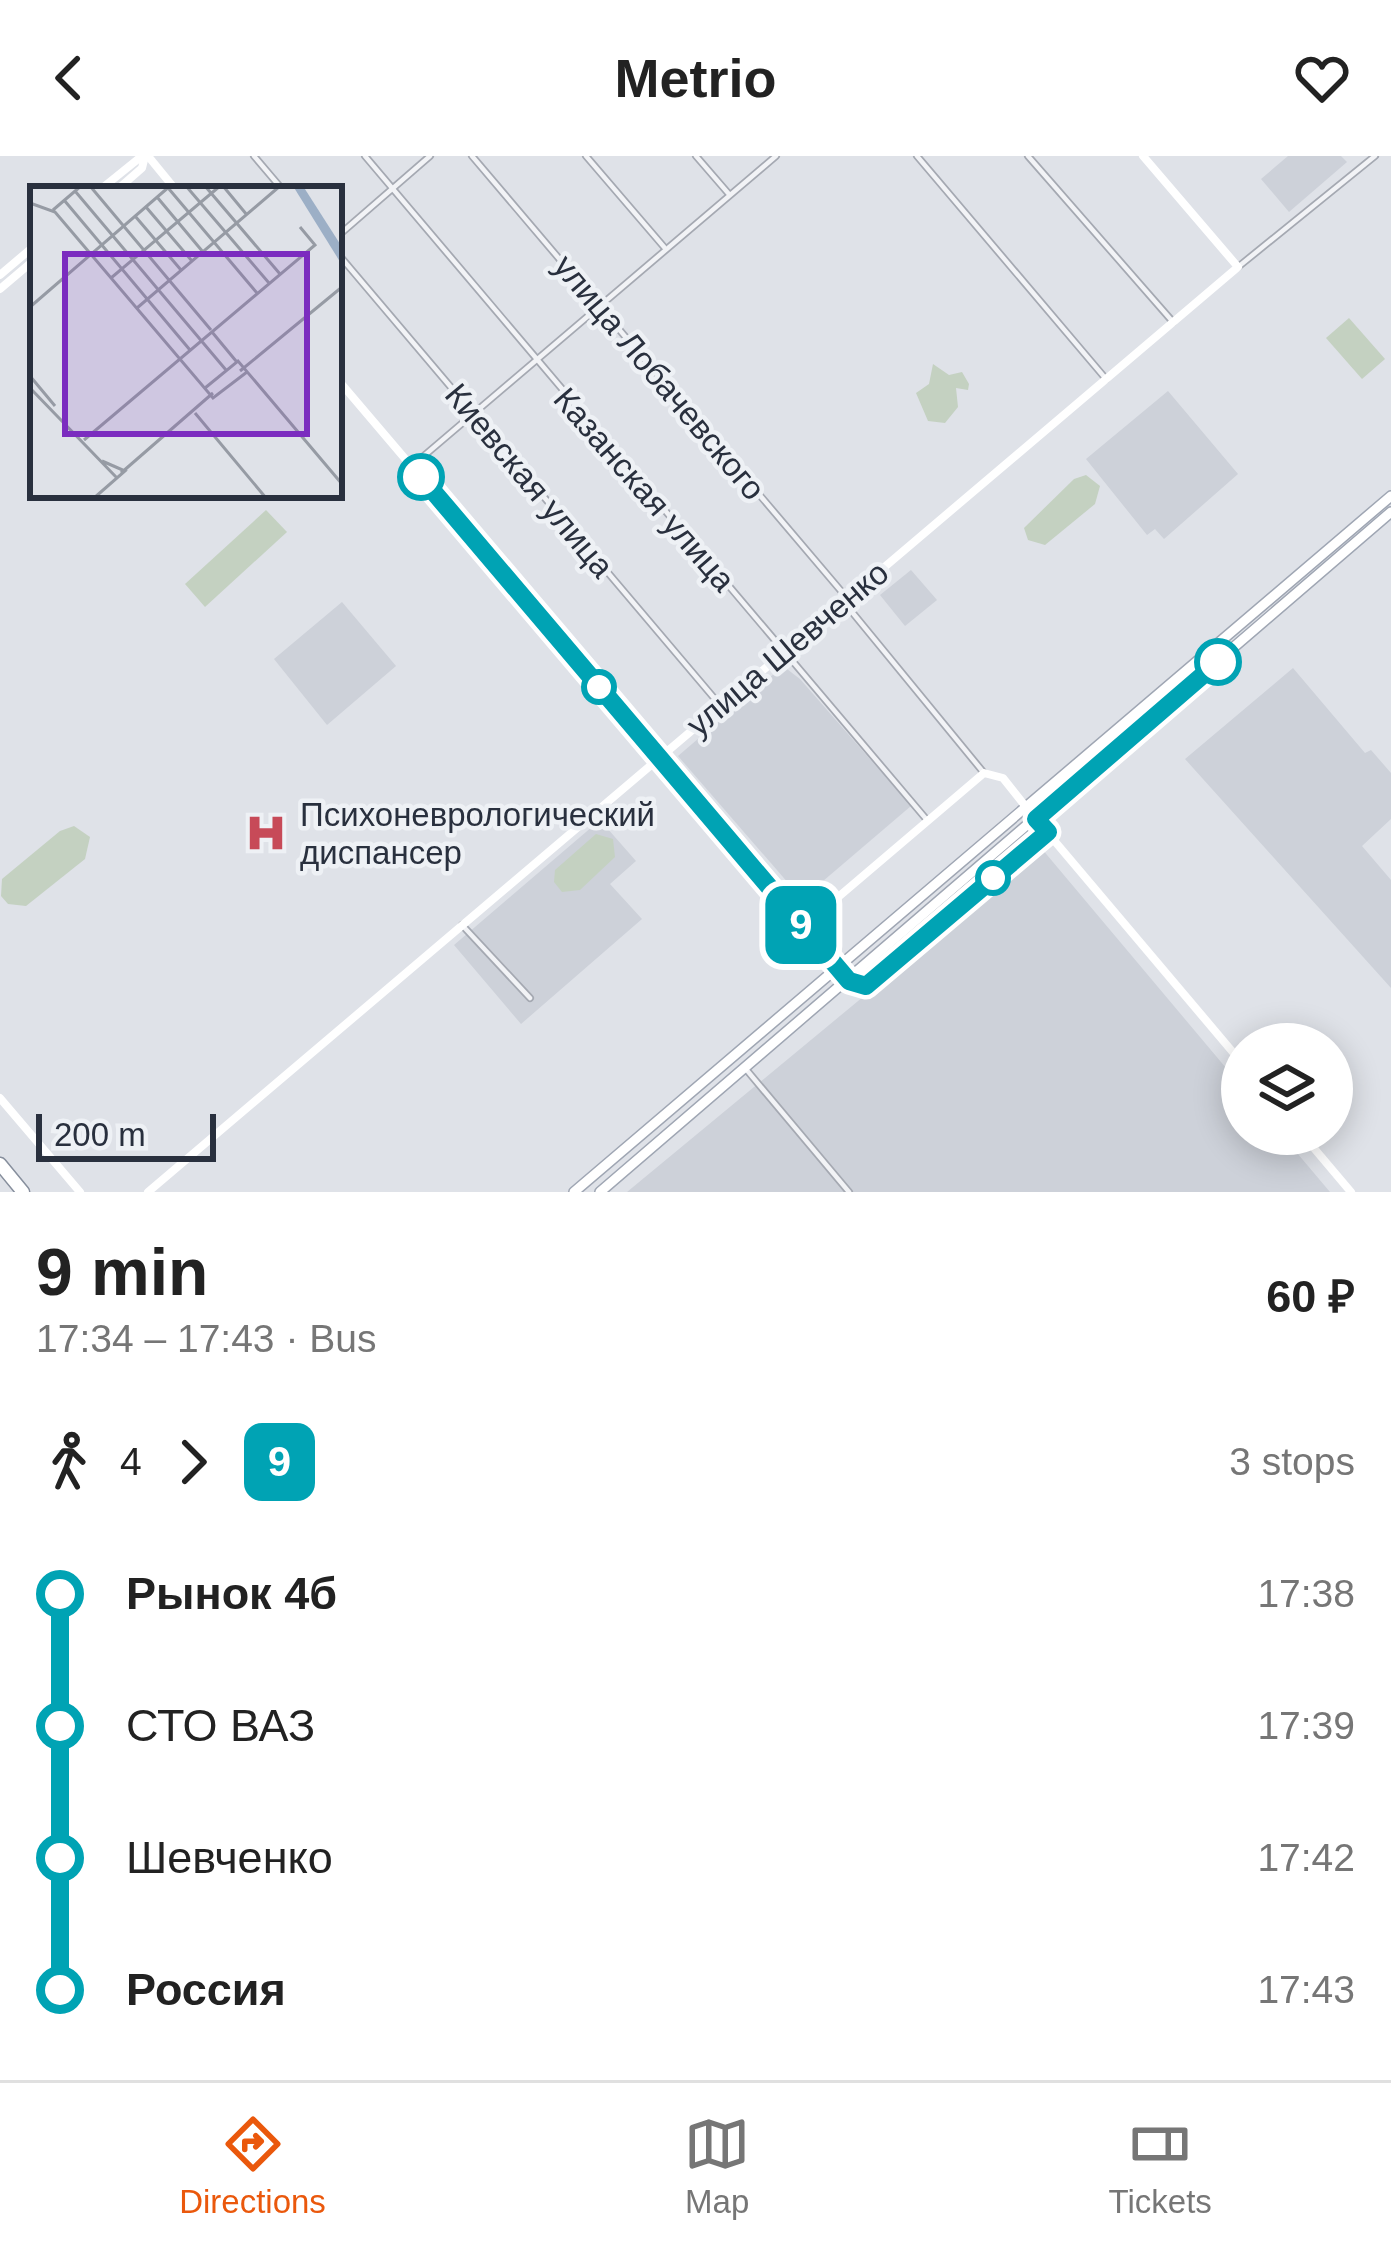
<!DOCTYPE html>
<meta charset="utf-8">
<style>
:root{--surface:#fff;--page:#f6f6f6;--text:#222;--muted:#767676;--line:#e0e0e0;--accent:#ea580c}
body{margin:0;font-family:Arial,sans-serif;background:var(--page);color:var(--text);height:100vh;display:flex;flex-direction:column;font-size:45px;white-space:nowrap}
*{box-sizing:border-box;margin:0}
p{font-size:39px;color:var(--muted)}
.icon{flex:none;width:66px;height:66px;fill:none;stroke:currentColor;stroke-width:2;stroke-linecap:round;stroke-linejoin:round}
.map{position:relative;height:1036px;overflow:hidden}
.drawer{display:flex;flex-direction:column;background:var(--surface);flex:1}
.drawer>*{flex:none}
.badge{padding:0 24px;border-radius:18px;font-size:42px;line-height:78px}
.tools{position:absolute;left:1221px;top:867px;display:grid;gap:24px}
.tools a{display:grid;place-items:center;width:132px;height:132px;border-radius:50%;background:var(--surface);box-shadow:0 6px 30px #0003;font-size:60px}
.scale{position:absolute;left:36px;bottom:30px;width:180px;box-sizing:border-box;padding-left:12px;border:6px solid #29303e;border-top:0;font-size:33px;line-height:42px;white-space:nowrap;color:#29303e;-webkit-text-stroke:9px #eef1f5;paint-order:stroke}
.map>.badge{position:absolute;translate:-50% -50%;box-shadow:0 0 0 6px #fff}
.legs{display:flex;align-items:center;gap:18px;height:132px;padding:0 36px;font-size:39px}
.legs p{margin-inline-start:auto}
.headline{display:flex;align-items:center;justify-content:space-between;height:204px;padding:0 36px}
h1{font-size:66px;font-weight:800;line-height:90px}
ul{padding:0 36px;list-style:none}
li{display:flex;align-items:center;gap:42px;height:132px;font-size:45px}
li i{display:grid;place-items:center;width:18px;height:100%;margin:0 15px;background:currentColor}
li i::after{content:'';width:30px;height:30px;margin:-15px;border:9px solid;border-radius:50%;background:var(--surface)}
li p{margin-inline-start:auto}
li:first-child i{background:linear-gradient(#0000 50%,currentColor 0)}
li:last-child i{background:linear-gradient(currentColor 50%,#0000 0)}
header{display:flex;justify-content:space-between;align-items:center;height:156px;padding:0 36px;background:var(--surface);font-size:54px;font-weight:800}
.tabs{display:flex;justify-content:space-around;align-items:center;height:168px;border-top:3px solid var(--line);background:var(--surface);font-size:33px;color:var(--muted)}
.tabs a{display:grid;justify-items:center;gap:6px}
.tabs .selected{color:var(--accent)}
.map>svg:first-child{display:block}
</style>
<header><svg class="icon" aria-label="back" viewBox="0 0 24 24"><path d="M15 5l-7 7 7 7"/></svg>Metrio<svg class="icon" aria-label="heart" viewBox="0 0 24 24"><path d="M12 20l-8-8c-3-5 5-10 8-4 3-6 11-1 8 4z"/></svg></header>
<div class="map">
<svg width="1391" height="1036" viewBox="0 0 1391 1036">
<rect width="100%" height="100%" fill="#dfe2e8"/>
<g fill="#cdd1d9">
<path d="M1288,0H1341L1347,6L1289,56L1261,23Z"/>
<path d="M1168,235L1238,318L1164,383L1155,373L1147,379L1086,303Z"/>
<path d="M911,414L937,444L905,470L880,439Z"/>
<path d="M342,446L396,510L327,569L274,503Z"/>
<path d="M783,510L800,523L911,650L802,743L678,600Z"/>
<path d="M1293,512L1365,597L1371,594L1391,617V663L1362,690L1391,724V832L1185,603Z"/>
<path d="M600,664L636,705L610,728L642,763L521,868L454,789Z"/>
<path d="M1042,693L1242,931V978H1281L1330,1036H627Z"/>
</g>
<g fill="#c4d1c1">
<path d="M1349,162L1385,203L1362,223L1326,182Z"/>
<path d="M933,208L949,219L962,216L969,228L968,234L956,232L958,251L945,267L928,265L916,237L929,228Z"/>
<path d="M1086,319L1100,330L1095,348L1045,389L1028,384L1024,372L1074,323Z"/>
<path d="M266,354L287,376L205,451L185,428Z"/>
<path d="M74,670L90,681L85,703L26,750L8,748L1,740L2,723L60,675Z"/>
<path d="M596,678L613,683L615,701L580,734L562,736L554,726L555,714Z"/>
</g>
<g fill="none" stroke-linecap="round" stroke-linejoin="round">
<g stroke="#a5a9b2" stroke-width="8">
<g id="street">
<path d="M254,0L282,33"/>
<path d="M365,0L927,664"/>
<path d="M472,0L847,442"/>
<path d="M586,0L664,91"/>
<path d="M696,0L728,37"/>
<path d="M917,0L1106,223"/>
<path d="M1028,0L1173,166"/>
<path d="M339,79L430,0"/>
<path d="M339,99L720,549"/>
<path d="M1238,111L1375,0"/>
<path d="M412,310L776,0"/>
<path d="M843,445L984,617"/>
<path d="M462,769L530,842"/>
<path d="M745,912L849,1036"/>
</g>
</g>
<g stroke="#9fa6b3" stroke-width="12">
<g id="primary">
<path d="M574,1036L1391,340"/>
<path d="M600,1036L1391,356"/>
</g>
</g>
<g stroke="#878f9d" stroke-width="15">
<path id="highway" d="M0,1008L23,1036"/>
</g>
<use href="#street" stroke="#f2f3f6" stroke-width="4.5"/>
<g stroke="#fff" stroke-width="8">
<path d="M148,0L175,33"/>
<path d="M101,33L142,0"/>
<path d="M118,33L142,12L145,0"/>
<path d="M0,119L33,91"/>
<path d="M0,133L33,105"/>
<path d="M339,225L838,812"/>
<path d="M1036,663L1242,907"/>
<path d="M803,771L984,617L1003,622L1026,651"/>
<path d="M849,825L865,830L1048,676"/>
<path d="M0,942L80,1036"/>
<path d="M1302,978L1351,1036"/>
<path d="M148,1036L1238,111L1143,0"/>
</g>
<use href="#primary" stroke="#fff" stroke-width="9"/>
<use href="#highway" stroke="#fff" stroke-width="12"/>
</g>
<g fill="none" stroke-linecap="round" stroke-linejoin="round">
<g stroke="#fff" stroke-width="27">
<path id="line-1" d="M421,321L838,812L849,825L866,830L1048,676L1036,663L1218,506"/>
</g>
<use href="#line-1" stroke="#00a3b4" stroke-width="18"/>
</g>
<defs>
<g id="hospital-bare" transform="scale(3.24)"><path d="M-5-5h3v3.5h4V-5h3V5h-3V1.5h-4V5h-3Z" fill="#c74a58" stroke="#eef1f5" stroke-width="2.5" paint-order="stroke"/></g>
</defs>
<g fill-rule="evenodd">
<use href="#hospital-bare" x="266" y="677"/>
</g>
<g fill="#fff" stroke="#00a3b4" stroke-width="6">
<circle cx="421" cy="321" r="21"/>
<circle cx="1218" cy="506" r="21"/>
<circle cx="599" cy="531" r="15"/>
<circle cx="993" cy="722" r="15"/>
</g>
<g text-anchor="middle" stroke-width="9" stroke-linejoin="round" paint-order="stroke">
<g font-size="33" fill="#29303e" stroke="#eef1f5">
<text transform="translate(660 221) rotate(50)" y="12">улица Лобачевского</text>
<text transform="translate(530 324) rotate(50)" y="12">Киевская улица</text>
<text transform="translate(645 333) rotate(49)" y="12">Казанская улица</text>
<text transform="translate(787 492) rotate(-40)" y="12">улица Шевченко</text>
</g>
<g font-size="33" fill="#29303e" stroke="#eef1f5" text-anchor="start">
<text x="300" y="670">Психоневрологический<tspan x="300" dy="38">диспансер</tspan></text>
</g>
</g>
<g transform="translate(30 30)">
<rect width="312" height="312" fill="#dfe2e8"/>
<path d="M263,0H273L312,61V79Z" fill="#9cafc6"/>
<path fill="none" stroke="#969ba4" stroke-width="3" d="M60,0L181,144M156,0L239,97M175,0L250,88M193,0L217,29M139,3L227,107M45,5L196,184M127,11L173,66M34,14L160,164M0,17L25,26L183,212L217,186M116,21L162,75M23,24L51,0M105,30L151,84M81,92L190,0M0,121L140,0M107,122L250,0M182,146L206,175M210,185L312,101M0,190L25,220M0,202L87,292M175,202L208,175L312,298M165,227L236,312M54,254L285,59L270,41M91,287L183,207M64,312L95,285L72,275"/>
<path fill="#7b2cbf" fill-opacity="0.15" stroke="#7b2cbf" stroke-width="6" d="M35,68H277V248H35Z"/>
<rect width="312" height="312" fill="none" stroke="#29303e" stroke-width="6"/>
</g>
</svg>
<div class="tools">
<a><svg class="icon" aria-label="layers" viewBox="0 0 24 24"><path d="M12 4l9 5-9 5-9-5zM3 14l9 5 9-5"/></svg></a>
</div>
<div class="scale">200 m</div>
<b class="badge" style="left:801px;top:769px;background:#00a3b4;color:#fff">9</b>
</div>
<section class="drawer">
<div class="headline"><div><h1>9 min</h1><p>17:34 – 17:43 · Bus</p></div><b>60 ₽</b></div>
<div class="legs"><svg class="icon" aria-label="walk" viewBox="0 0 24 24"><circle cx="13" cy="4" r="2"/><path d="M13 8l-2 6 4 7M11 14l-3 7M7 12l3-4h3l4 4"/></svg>4<svg class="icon" aria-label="forward" viewBox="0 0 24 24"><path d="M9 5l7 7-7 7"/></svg><b class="badge" style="background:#00a3b4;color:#fff">9</b><p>3 stops</p></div>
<ul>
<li><i style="color:#00a3b4"></i><b>Рынок 4б</b><p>17:38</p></li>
<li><i style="color:#00a3b4"></i><span>СТО ВАЗ</span><p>17:39</p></li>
<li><i style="color:#00a3b4"></i><span>Шевченко</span><p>17:42</p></li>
<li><i style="color:#00a3b4"></i><b>Россия</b><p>17:43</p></li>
</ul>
</section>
<nav class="tabs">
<a class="selected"><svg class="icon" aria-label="directions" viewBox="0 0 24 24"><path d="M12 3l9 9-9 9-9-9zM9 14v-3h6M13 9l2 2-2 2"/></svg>Directions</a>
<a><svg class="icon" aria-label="map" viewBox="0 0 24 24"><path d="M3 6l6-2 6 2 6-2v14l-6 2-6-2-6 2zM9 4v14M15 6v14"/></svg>Map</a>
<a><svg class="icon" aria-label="tickets" viewBox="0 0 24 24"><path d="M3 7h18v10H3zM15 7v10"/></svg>Tickets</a>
</nav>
